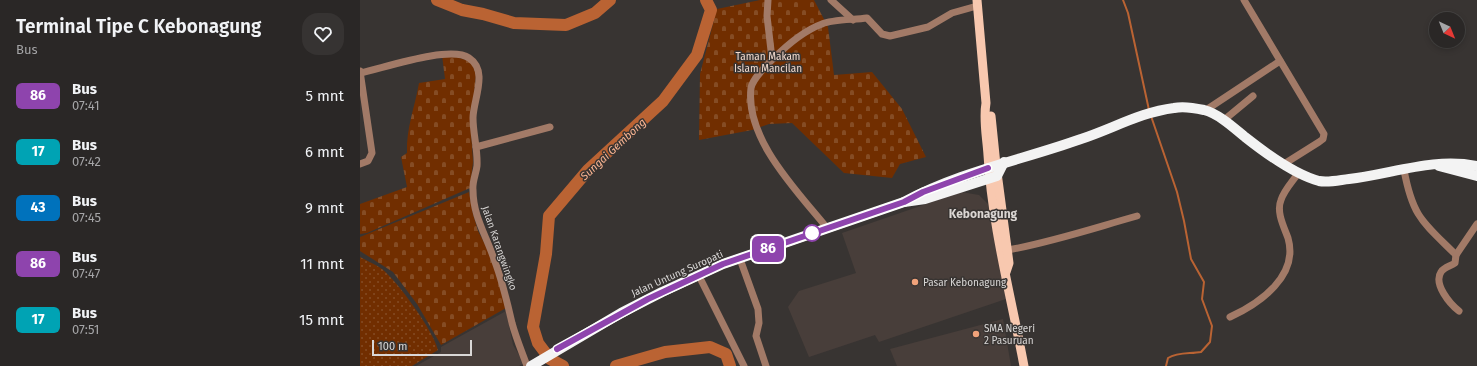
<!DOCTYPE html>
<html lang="id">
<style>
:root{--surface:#2a2726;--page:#363332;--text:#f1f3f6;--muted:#a5a5a7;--line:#464443}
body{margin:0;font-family:"Fira Sans",sans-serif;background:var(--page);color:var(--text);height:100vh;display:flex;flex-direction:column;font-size:15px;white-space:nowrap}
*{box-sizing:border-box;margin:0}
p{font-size:13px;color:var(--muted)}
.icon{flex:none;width:22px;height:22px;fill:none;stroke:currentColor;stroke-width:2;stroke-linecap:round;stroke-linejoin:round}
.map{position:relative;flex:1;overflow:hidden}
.sheet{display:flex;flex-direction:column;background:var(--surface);width:360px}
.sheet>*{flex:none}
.badge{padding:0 8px;border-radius:6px;font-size:14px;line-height:26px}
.needle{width:26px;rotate:137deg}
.tools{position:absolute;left:1069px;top:12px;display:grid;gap:8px}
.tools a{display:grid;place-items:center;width:36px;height:36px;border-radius:50%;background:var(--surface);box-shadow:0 2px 6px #0003,0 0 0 1px var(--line);font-size:20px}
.scale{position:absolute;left:12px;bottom:10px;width:100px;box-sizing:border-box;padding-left:4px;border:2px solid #d9d7d6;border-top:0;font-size:11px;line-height:14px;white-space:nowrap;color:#d9d7d6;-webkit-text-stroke:3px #383432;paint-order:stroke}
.map>.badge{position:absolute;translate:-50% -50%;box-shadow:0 0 0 2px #fff}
.round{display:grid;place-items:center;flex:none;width:42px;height:42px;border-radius:16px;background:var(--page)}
.head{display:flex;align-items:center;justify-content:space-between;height:68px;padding:0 16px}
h1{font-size:19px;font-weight:600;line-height:30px}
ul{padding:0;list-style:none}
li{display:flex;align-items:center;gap:12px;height:56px;padding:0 16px}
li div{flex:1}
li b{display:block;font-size:15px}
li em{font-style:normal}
li .badge{min-width:44px;font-weight:700;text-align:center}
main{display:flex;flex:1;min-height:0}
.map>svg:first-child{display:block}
</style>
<main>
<section class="sheet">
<div class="head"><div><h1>Terminal Tipe C Kebonagung</h1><p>Bus</p></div><a class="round"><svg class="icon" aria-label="heart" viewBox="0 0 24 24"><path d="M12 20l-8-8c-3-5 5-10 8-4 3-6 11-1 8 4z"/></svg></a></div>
<ul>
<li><span class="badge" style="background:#8e44ad;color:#fff">86</span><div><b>Bus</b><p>07:41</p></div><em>5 mnt</em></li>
<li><span class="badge" style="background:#00a3b4;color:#fff">17</span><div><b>Bus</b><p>07:42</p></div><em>6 mnt</em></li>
<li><span class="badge" style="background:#0072bc;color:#fff">43</span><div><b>Bus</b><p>07:45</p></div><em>9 mnt</em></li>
<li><span class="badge" style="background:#8e44ad;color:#fff">86</span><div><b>Bus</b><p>07:47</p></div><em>11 mnt</em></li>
<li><span class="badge" style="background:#00a3b4;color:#fff">17</span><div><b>Bus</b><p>07:51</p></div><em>15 mnt</em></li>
</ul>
</section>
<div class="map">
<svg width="1117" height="366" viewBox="0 0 1117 366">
<defs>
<pattern id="cemetery-stones" width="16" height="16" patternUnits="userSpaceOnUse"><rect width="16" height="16" fill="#712e00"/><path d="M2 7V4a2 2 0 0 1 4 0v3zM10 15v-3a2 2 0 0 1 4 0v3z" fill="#854c24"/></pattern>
<pattern id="park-dots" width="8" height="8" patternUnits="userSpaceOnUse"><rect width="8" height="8" fill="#712e00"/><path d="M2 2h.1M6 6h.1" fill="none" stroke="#854c24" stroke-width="1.8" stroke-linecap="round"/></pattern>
</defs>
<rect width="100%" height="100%" fill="#383432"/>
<g fill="#483e3a">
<path d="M601,192L619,195L628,204L646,299L519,342L515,335L449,357L428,307L439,291L496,273L482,233Z"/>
<path d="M146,311L153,345L164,363L159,366H56L81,352V347Z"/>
<path d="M643,319L651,366H537L530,349Z"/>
</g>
<g fill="url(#cemetery-stones)">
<path d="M400,0H454L468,27L474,75L512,72L542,109L566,157L540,164L532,178L484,173L432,123L409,124L392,130L339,140L340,74L357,9Z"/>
<path d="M87,54L112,62L116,75L114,96L110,115L113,162L110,188L7,233L0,234V204L47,187L41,157L47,153C46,128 55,107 59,83L85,79L82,55Z"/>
<path d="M109,192L113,214L118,231L131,256L146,308L81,345L57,304L33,272L0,251V237Z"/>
</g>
<path fill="url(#park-dots)" d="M0,257C7,261 15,264 22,269C38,282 73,330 78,350L52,366H0Z"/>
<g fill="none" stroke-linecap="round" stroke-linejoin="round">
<g stroke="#ba6333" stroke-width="2">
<path d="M763,0L768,13L789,110"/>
<path d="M791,116L817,192L824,221L831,259L844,282L842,299L852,326L850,342L841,352C830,354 818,352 808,358L806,366"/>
</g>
<g stroke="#ba6333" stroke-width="12">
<path d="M77,0L102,10L123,14L154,23L206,25L235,13L250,0"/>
<path d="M203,366L190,359L178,343L173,327L186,254L189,216L228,170L303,101L337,55L351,10L346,0"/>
<path d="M256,366L305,352L350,347L366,354L370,366"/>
</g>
<g stroke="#a27a67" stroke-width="7">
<path d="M408,0L407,16L412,59"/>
<path d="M471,0L493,20"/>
<path d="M884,0L964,134L963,139L959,142L924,164"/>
<path d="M0,71L12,153L8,161L0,164"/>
<path d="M0,73C24,68 90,45 109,58C129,71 113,100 113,118C113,134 118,150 117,166C116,174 112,182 113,190C113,216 126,235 134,259C142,280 147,301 152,323C156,338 162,352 167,366"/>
<path d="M846,110L920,61"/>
<path d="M864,120L893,96"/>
<path d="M116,147L190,127"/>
<path d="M1044,170C1053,218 1063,222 1096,255"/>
<path d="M467,228C437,191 385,139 391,88C393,78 406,66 413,59C427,45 443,31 462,24C473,19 494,20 507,18L522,34L530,36L568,27L592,13L617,6"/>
<path d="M648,250C692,242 734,228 777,216"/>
<path d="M380,259L398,309L399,323L396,336L406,366"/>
<path d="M339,276L384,366"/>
<path d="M1099,311C1090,304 1073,284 1081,272C1084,267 1091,266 1095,263L1096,255L1117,224"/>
<path d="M870,317C900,303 939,276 928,238C924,227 916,212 921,200C924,190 933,181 939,172"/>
</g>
<g stroke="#f8c8af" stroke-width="9">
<path d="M617,0L626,103C623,120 627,138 628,155C632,226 651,296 664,366"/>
<path d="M631,116L636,165L649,263L646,272"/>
</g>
<g stroke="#f3f3f3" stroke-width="10">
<path d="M1079,166L1117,176"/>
<path d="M544,202C599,172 662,160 721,139C752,129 781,112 814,108C823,106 835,108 844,110C859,114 873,127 885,137C904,152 936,175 959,181C968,183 980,180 989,179C1032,174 1074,157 1117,166"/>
<path d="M171,366L261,313L302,292L363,264L544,202L565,199L637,176L644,162"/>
</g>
</g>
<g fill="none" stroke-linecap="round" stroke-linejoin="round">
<g stroke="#fff" stroke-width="9">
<path id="line" d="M197,349L288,299L363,264L544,202L563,192L628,168"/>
</g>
<use href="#line" stroke="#8e44ad" stroke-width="6"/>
</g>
<circle fill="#fff" stroke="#8e44ad" stroke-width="2" cx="452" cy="233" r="8"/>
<g fill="#f0a27a" stroke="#383432" stroke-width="1.5">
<circle cx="555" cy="282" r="4"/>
<circle cx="616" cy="334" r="4"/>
</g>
<g text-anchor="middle" stroke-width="3" stroke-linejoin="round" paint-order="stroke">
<g font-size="10" fill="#f5ddd1" stroke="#383432">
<text x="408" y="60">Taman Makam<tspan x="408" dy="12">Islam Mancilan</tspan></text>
</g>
<g font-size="10" fill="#d9d7d6" stroke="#383432">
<text transform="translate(140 248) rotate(71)" y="4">Jalan Karangwingko</text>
<text transform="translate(317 273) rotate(-24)" y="4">Jalan Untung Suropati</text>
</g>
<g font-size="10" fill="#d9d7d6" stroke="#383432" text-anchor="start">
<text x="563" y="286">Pasar Kebonagung</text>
<text x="624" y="332">SMA Negeri<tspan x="624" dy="12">2 Pasuruan</tspan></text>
</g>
<g font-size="11" font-style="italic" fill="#fcb693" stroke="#383432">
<text transform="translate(253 149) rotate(-43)" y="4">Sungai Gembong</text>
</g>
<g font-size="12" font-weight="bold" fill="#dad6d3" stroke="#383432">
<text x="623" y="218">Kebonagung</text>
</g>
</g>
</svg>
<div class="tools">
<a><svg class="needle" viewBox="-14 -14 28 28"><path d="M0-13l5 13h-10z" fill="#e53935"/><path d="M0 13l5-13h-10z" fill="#a5a5a7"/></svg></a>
</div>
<div class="scale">100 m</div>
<b class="badge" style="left:408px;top:249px;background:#8e44ad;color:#fff">86</b>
</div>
</main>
